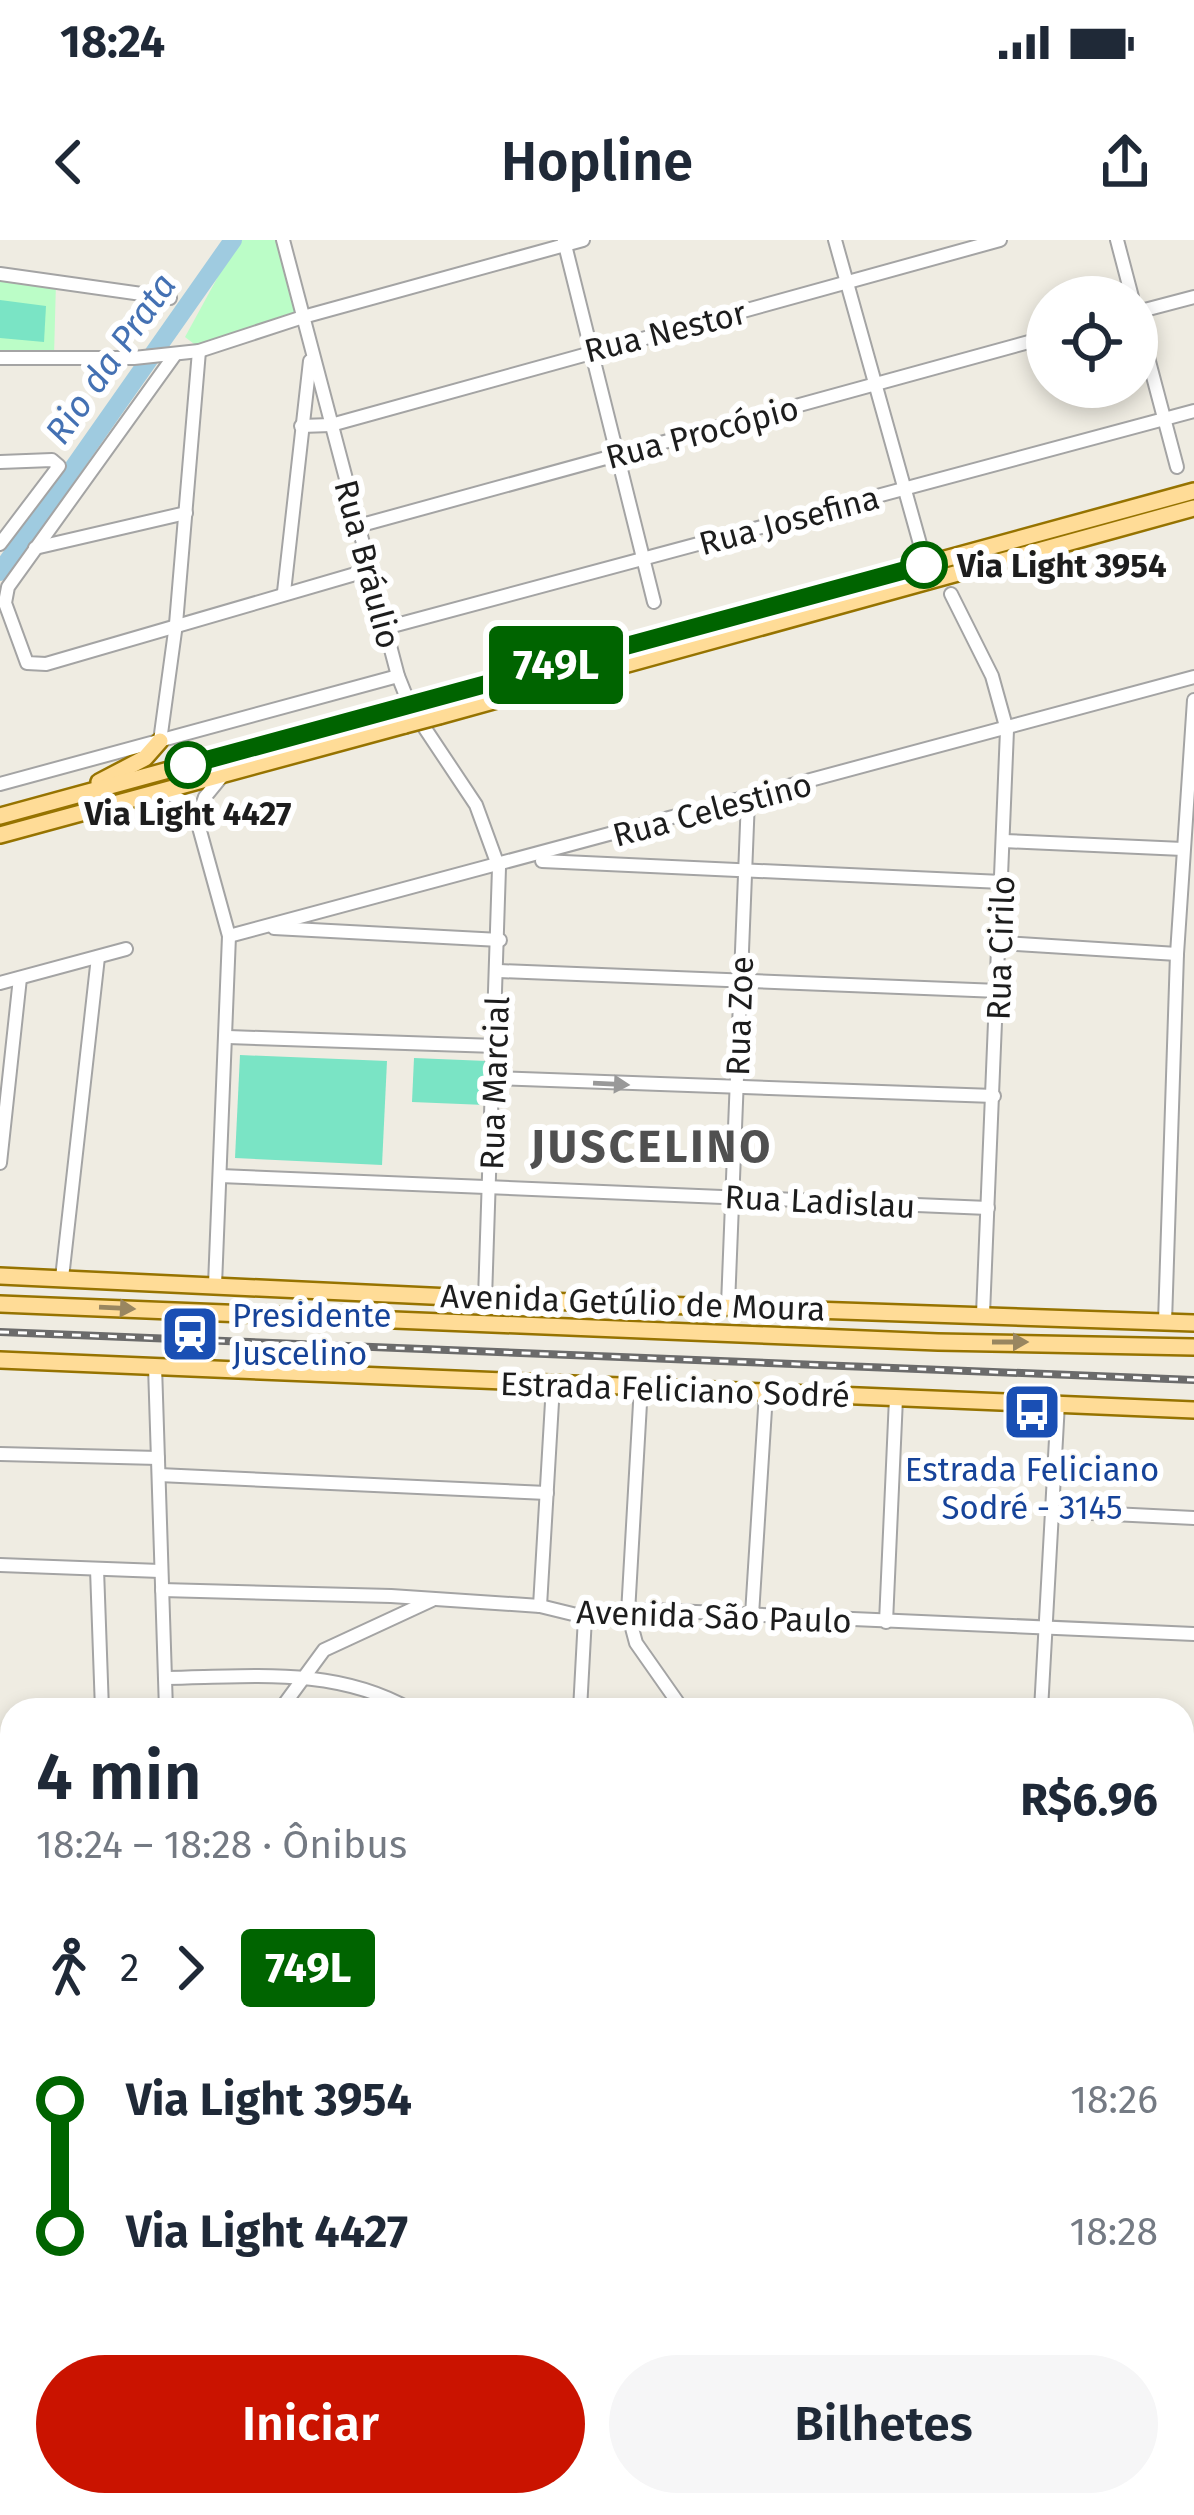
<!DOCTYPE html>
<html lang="pt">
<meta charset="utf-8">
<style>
:root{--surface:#fff;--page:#f6f6f7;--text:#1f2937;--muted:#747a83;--accent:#ca1300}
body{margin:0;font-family:"Fira Sans",sans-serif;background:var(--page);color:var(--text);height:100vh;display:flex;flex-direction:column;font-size:45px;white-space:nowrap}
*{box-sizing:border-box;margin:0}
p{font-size:39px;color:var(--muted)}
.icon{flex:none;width:66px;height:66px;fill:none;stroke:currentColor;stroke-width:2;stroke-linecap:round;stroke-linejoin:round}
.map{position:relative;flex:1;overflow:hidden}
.drawer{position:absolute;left:0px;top:1458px;width:1194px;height:819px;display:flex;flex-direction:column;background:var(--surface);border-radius:36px 36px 0 0;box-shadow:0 6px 18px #0003}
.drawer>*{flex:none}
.badge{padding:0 24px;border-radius:9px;font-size:42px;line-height:78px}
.tools{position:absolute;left:1026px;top:36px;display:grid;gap:24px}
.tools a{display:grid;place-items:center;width:132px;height:132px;border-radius:50%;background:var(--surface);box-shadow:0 6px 18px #0003;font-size:60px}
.map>.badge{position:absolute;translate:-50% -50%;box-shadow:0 0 0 6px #fff}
.legs{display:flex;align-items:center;gap:18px;height:132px;padding:0 36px;font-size:39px}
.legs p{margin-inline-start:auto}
.headline{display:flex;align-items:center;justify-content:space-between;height:204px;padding:0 36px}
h1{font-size:66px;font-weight:600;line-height:90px}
.primary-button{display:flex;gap:24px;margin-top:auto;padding:24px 36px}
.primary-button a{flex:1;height:138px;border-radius:72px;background:var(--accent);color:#fff;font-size:48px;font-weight:600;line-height:138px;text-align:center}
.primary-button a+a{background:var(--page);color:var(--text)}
ul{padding:0 36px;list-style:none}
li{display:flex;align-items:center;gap:42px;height:132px;font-size:45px}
li i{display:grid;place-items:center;width:18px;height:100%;margin:0 15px;background:currentColor}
li i::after{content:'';width:30px;height:30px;margin:-15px;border:9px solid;border-radius:50%;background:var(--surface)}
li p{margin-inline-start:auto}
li:first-child i{background:linear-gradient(#0000 50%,currentColor 0)}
li:last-child i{background:linear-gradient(currentColor 50%,#0000 0)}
.status{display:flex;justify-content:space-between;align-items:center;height:84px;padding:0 60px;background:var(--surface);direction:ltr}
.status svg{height:33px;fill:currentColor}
header{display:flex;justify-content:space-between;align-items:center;height:156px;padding:0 36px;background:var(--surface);font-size:54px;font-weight:600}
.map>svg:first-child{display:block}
</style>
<div class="status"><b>18:24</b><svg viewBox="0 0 49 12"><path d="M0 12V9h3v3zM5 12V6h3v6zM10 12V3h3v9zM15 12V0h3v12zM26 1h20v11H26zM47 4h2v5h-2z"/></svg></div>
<header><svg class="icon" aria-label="back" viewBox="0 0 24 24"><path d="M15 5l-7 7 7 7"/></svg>Hopline<svg class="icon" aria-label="share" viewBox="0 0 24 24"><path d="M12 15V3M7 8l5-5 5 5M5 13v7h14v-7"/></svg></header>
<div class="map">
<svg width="1194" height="2275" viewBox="0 0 1194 2275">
<rect width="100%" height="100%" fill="#efece2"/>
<g fill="#bbfdc7">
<path d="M238,0H279L296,75L198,107L185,97Z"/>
<path d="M0,35L56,42L54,116H0Z"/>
</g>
<g fill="#7ae4c5">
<path d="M0,60L46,66L44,102L0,98Z"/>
<path d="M240,815L387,821L382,925L235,918Z"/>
<path d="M414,818L487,821L485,865L412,862Z"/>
</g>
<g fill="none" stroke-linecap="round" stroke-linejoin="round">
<g stroke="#9fcbe0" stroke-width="18">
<path d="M0,332L233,0"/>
<path d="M1182,2203L1194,2195"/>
<path d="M1070,2275L1089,2265"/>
</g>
<g stroke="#a4a4a4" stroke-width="16">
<g id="minor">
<path d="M283,0L398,436L410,466L476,565L499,628L485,1059"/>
<path d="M835,0L922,311"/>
<path d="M1117,0L1132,57"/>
<path d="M564,1L654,362"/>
<path d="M0,34L170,58"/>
<path d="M1137,72L1194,57"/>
<path d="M1137,76L1177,227"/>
<path d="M174,116L8,347L5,363L27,423L46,424L369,330"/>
<path d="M0,118H134L199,111L303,77L583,0"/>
<path d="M301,186L331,185L1000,0"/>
<path d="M0,222L52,220L59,226L0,304"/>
<path d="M358,286L1047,97"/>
<path d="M35,308L186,273"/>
<path d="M284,352L310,121"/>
<path d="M951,354L992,436L1007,490L983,1074"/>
<path d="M385,388L1194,171"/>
<path d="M160,501L176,384L199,111"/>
<path d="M0,544L398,436"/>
<path d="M165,552L185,562L197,580L229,696L215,1045"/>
<path d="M197,580L205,557L223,535"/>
<path d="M1004,601L1183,609"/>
<path d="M542,621L1002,642"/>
<path d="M274,688L500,700"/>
<path d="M229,696L1194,437"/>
<path d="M1002,703L1177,714"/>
<path d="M499,731L999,751"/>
<path d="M0,743L126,709"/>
<path d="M228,797L496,806"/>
<path d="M494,838L994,856"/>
<path d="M0,923L20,738"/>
<path d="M220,936L988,968"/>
<path d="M62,1038L98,717"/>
<path d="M728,1065L748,559"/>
<path d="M1165,1082L1177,714L1194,460"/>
<path d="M155,1126L166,1470"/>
<path d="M641,1146L628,1373L636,1403L683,1470"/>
<path d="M0,1214L158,1218"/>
<path d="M159,1235L547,1253"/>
<path d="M1051,1271L1194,1278"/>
<path d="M0,1325L160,1331"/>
<path d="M97,1329L102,1470"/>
<path d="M162,1350L391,1356L540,1366L585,1377L651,1370L1194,1394"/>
<path d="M540,1366L553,1145"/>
<path d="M752,1375L766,1153"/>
<path d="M886,1382L896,1158"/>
<path d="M165,1438C250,1437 335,1426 411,1470"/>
<path d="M280,1470L324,1410L432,1360"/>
<path d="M580,1470L585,1377"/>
<path d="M1041,1470L1058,1163"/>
<path d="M1182,1530L1194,1533"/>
<path d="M0,1614L12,1600"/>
<path d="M0,1682L12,1681"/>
<path d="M1182,1700L1194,1713"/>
<path d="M0,1701L12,1755"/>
<path d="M1182,1803L1194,1809"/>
<path d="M0,1878L12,1874"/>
<path d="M1182,1920L1194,1909"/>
<path d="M1182,2042L1194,2032"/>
<path d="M1182,2077L1194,2092"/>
<path d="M1182,2186L1194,2179"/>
<path d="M1182,2226L1194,2217"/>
<path d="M117,2265L119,2275"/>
<path d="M937,2265L942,2275"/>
<path d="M257,2275L258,2265"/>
<path d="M441,2275L452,2265"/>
<path d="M521,2275L528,2265"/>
<path d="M779,2275L786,2265"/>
<path d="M1038,2275L1055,2265"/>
<path d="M1107,2275L1122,2265"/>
</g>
</g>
<g stroke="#967300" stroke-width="20">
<g id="major">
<path d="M428,460L1194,251"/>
<path d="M439,476L1194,268"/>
<path d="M99,542L145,518L160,501"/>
<path d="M0,576L396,468"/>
<path d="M0,595L405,485"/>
<path d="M0,1036L515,1060L1194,1083"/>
<path d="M0,1064L938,1102L1194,1107"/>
<path d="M0,1120L1194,1170"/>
</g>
</g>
<use href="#minor" stroke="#fff" stroke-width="12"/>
<use href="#major" stroke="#ffdc97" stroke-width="15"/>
<g stroke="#6b6b6b" stroke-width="8">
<path id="rail" d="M0,1092L1194,1140"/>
</g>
<use href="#rail" stroke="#fff" stroke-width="3" stroke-dasharray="9" stroke-linecap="butt"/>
<g stroke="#967300" stroke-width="20" stroke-linecap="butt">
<g id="major-bridge">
<path d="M396,468L428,460"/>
<path d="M405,485L439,476"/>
</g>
</g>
<use href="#major-bridge" stroke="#ffdc97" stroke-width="15"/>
</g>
<defs><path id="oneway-solid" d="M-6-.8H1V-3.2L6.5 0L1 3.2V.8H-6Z" transform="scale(3)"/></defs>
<use fill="#999" href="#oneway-solid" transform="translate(611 844) rotate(3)"/>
<g fill="#998660">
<use href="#oneway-solid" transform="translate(117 1068) rotate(3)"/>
<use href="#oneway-solid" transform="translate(1010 1102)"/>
</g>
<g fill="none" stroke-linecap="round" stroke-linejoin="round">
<g stroke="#fff" stroke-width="27">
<path id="line-1" d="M188,525L924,325"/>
</g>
<use href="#line-1" stroke="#006400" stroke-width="18"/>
</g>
<defs>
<g id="station-square" transform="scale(3)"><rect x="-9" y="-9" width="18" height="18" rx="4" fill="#1a4fb4" stroke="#fff"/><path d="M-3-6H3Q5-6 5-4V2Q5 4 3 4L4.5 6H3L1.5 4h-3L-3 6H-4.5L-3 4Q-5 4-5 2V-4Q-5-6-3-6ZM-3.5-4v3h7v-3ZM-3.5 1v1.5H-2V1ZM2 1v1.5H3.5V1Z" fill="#fff"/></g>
<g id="bus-square" transform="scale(3)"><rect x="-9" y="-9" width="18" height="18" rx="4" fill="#1a4fb4" stroke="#fff"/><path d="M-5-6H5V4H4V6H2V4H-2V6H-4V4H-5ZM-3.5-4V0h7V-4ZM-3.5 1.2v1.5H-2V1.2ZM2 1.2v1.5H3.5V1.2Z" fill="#fff"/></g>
</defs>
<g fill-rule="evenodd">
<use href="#station-square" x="190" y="1094"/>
<use href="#bus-square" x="1032" y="1172"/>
</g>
<g fill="#fff" stroke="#006400" stroke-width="6">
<circle cx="924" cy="325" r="21"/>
<circle cx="188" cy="525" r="21"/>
</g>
<g text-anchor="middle" stroke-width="12" stroke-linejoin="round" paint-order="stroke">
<g font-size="33" fill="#1d1d1d" stroke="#fff">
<text transform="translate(665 91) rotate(-14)" y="12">Rua Nestor</text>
<text transform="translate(702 192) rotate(-15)" y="12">Rua Procópio</text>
<text transform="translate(789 280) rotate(-15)" y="12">Rua Josefina</text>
<text transform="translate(368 324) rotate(75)" y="12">Rua Bráulio</text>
<text transform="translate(712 569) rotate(-15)" y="12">Rua Celestino</text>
<text transform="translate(1000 708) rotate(-88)" y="12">Rua Cirilo</text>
<text transform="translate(739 776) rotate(-88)" y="12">Rua Zoe</text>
<text transform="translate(494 843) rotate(-88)" y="12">Rua Marcial</text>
<text transform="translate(820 961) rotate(3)" y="12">Rua Ladislau</text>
<text transform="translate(633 1062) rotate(2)" y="12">Avenida Getúlio de Moura</text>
<text transform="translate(675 1149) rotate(2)" y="12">Estrada Feliciano Sodré</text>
<text transform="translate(714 1376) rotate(2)" y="12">Avenida São Paulo</text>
</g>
<g font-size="33" font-weight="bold" fill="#1d1d1d" stroke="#fff" text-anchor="start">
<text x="957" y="337">Via Light 3954</text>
<text x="188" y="585" text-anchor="middle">Via Light 4427</text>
</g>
<g font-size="33" fill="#164399" stroke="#fff" text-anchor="start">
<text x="232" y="1087">Presidente<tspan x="232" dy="38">Juscelino</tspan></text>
<text x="1032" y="1241" text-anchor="middle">Estrada Feliciano<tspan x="1032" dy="38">Sodré - 3145</tspan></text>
</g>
<g font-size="36" font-style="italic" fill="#4471b3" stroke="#fff">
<text transform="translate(110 118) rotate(-55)" y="13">Rio da Prata</text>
</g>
<g font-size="45" font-weight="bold" letter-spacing="3" fill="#505050" stroke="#fff">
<text x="652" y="922">JUSCELINO</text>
</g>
</g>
</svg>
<div class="tools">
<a><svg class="icon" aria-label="locate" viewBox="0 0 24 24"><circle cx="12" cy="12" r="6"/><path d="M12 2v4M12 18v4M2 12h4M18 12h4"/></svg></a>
</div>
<b class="badge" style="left:556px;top:425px;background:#006400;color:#fff">749L</b>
<section class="drawer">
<div class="headline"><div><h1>4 min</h1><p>18:24 – 18:28 · Ônibus</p></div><b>R$6.96</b></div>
<div class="legs"><svg class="icon" aria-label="walk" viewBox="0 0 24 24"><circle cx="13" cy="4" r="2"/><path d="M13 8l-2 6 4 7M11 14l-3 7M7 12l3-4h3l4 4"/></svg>2<svg class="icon" aria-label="forward" viewBox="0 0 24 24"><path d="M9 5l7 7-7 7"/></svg><b class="badge" style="background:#006400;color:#fff">749L</b></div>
<ul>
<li><i style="color:#006400"></i><b>Via Light 3954</b><p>18:26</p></li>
<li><i style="color:#006400"></i><b>Via Light 4427</b><p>18:28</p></li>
</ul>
<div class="primary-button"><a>Iniciar</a><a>Bilhetes</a></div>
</section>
</div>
